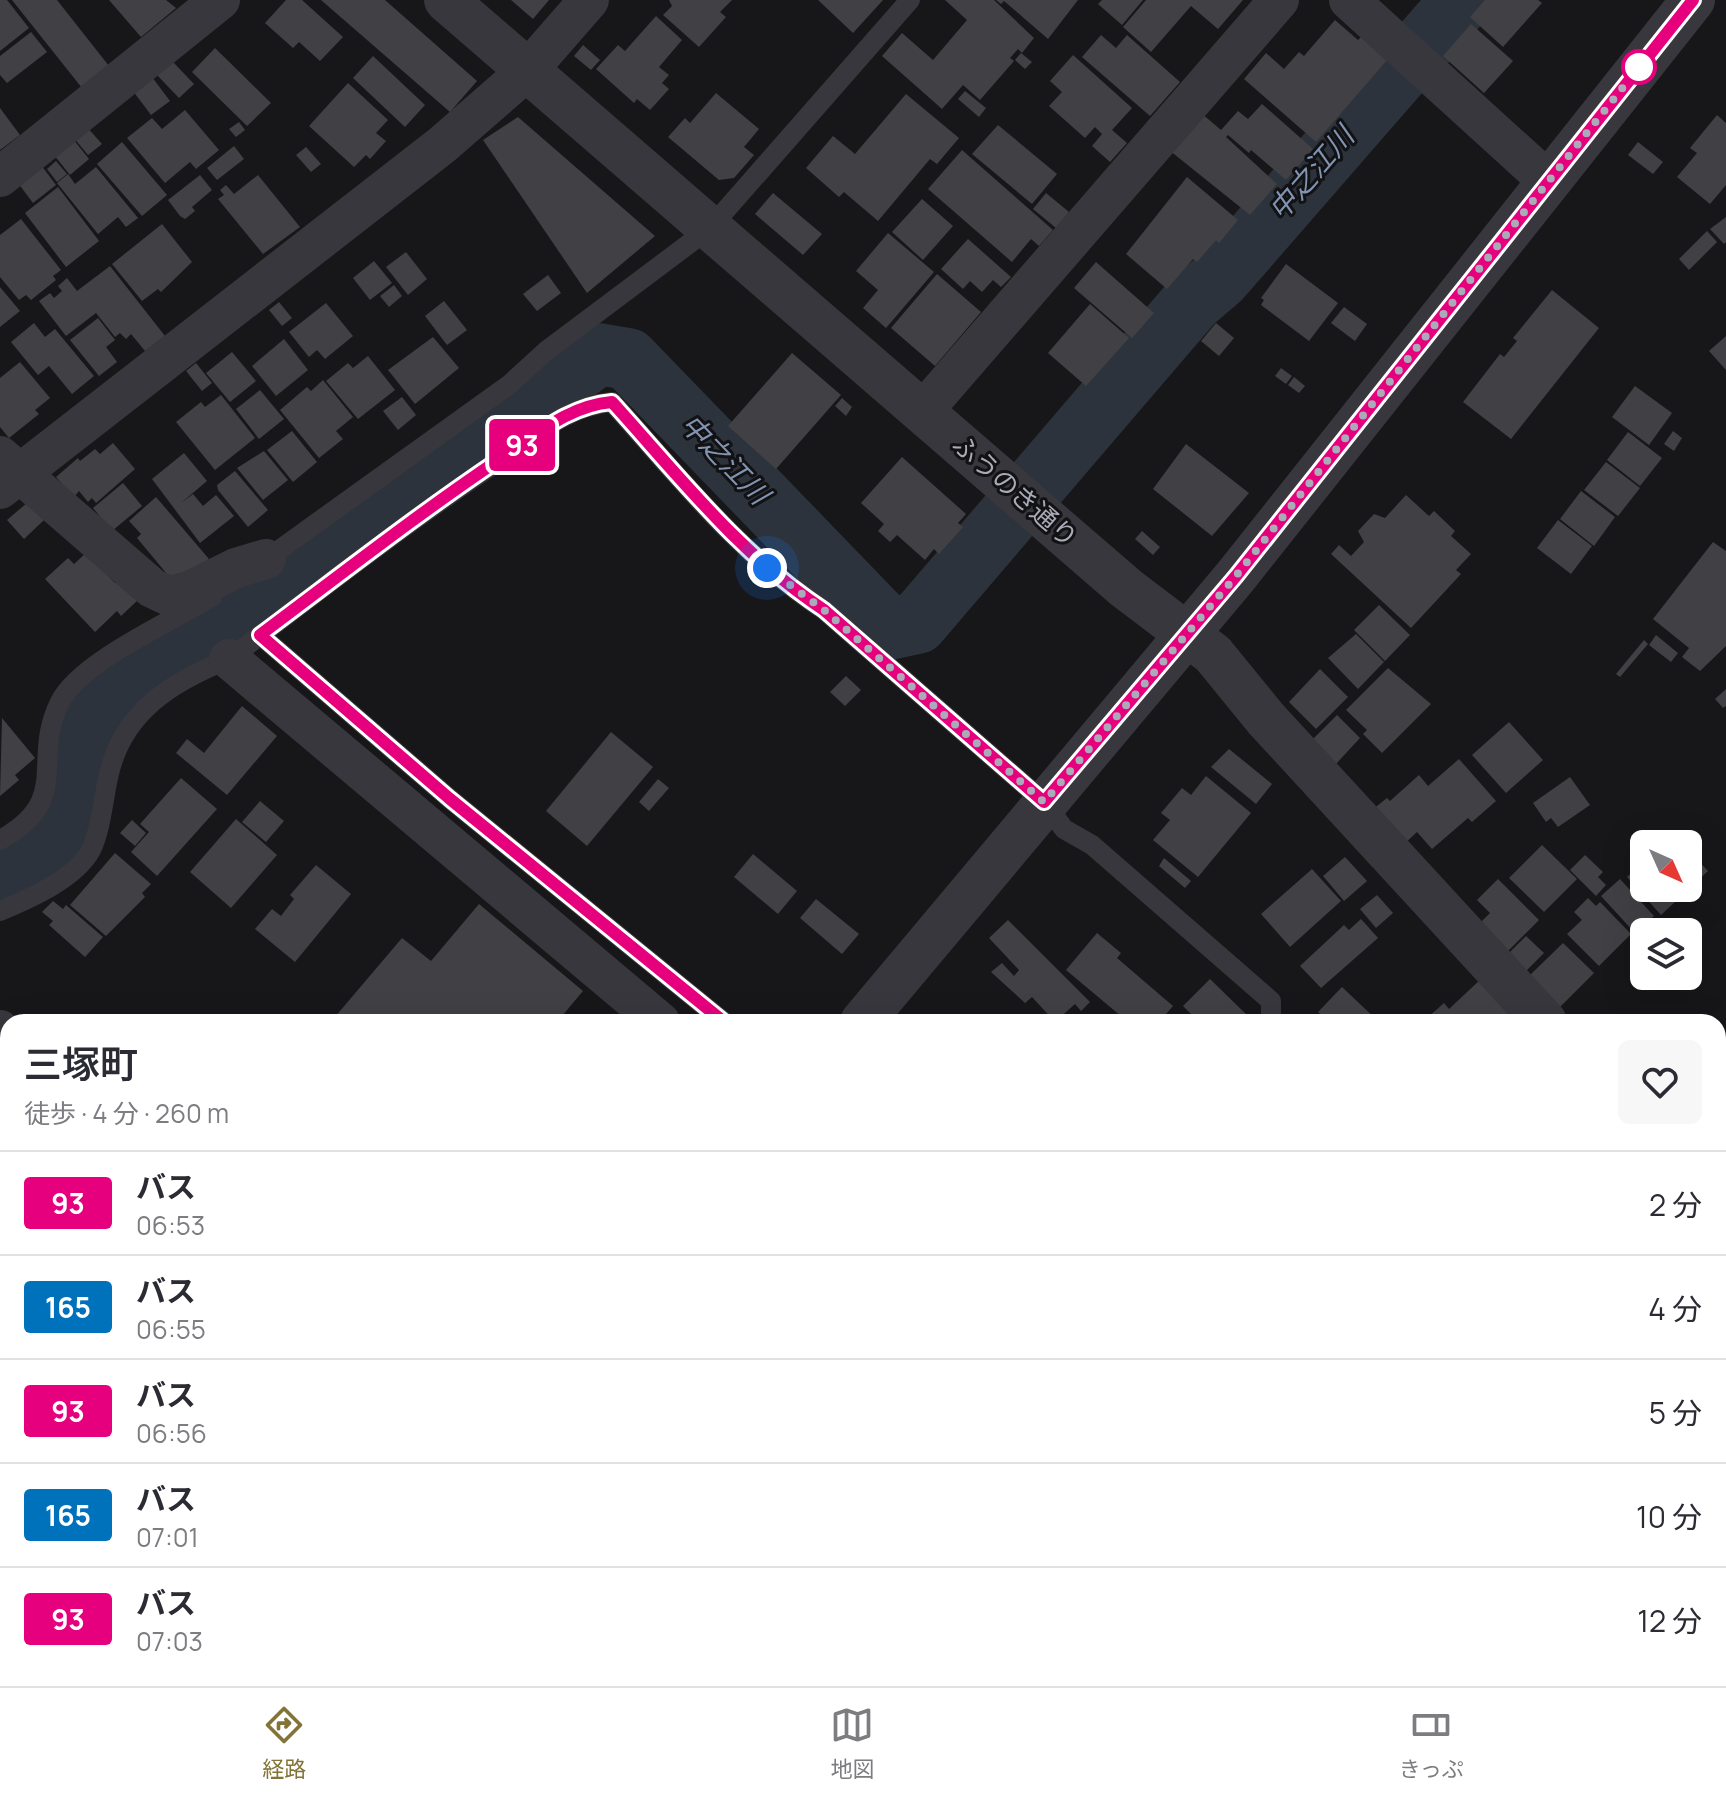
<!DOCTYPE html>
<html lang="ja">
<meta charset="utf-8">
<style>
:root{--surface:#fff;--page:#f7f7f7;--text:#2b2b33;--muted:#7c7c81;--line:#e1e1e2;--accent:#827336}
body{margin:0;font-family:Manrope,"Noto Sans JP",sans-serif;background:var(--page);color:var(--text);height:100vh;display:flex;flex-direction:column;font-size:30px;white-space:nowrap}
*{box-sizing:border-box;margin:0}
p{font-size:26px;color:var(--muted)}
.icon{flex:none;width:44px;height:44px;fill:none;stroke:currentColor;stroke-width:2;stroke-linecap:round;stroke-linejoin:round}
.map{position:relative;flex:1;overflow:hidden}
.side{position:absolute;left:0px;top:1014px;width:1726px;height:672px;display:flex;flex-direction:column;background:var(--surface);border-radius:24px 24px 0 0;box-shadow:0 8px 32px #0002}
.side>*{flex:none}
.badge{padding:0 16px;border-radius:6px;font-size:28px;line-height:52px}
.needle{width:52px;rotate:135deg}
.controls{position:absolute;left:1630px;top:830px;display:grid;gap:16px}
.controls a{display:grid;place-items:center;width:72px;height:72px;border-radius:12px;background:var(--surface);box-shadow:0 8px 32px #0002;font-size:40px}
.you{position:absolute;width:40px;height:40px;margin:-20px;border:6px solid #fff;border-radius:50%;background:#1a73e8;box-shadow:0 0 0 12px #1a73e833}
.map>.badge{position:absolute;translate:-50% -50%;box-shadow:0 0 0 4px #fff}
.round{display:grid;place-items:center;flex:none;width:84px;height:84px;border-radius:12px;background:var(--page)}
.headline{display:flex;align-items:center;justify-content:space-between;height:136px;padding:0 24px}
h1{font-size:38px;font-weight:600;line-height:60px}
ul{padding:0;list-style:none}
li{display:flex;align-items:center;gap:24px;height:104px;padding:0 24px;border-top:2px solid var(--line)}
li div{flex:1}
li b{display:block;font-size:30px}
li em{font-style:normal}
li .badge{min-width:88px;font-weight:700;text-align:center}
.menu{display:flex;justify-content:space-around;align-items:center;height:112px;border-top:2px solid var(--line);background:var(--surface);font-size:22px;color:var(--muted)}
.menu a{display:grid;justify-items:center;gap:4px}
.menu .on{color:var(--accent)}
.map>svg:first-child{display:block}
</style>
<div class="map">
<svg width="1726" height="1686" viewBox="0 0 1726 1686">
<rect width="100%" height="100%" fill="#171618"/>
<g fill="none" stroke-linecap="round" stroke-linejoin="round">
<path stroke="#2d333c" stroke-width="10" d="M0,1681L5,1686"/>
<path stroke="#2d333c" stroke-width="62" d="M0,878C13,873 27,868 39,861C98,825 56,749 100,705C138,667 188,647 231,617C321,555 408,490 497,425L529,407L598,354L628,359L889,629L917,623L1192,302L1220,278L1462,0"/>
</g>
<g fill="#414045">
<path d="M0,0H7L29,28L0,51Z"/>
<path d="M12,0H57L109,66L82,88Z"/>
<path d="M109,0H166L176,8L141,37Z"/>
<path d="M286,0H302L343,37L320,61L299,42L293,48L265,23Z"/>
<path d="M321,0H385L477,81L450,112Z"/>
<path d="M511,0H549L533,19Z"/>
<path d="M669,0H732L720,12L726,17L699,47L663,15L672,6Z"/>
<path d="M818,0H883L853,33Z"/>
<path d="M945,0H994L1034,38L1022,53L1018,49L1010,58L1014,61L980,100L963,85L942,109L882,56L902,33L933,60L967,20Z"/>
<path d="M996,0H1078L1048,39L1004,1L1001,4Z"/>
<path d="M1102,0H1143L1122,25L1098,4Z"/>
<path d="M1146,0H1243L1218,29L1191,6L1151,52L1123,27Z"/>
<path d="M1485,0H1538L1542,3L1503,47L1470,17Z"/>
<path d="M656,16L682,40L659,67L669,75L662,83L669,89L650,110L637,99L634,103L596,69L618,45L625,51Z"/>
<path d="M1335,20L1358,40L1362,36L1388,59L1316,142L1244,79L1266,53L1284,69L1299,52L1304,56Z"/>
<path d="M1471,24L1513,61L1484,93L1443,56Z"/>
<path d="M31,32L47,52L7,83L0,75V56Z"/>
<path d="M1101,35L1116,48L1127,35L1180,82L1150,116L1082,57Z"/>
<path d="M583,45L600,60L591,70L574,56Z"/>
<path d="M215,48L271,103L247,126L192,72Z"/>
<path d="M1021,53L1032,62L1025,69L1015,60Z"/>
<path d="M1073,55L1132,108L1112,130L1127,143L1110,162L1092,146L1102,134L1095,127L1085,138L1049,106L1062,92L1050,81Z"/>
<path d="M373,56L425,105L405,127L353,78Z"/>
<path d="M172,61L194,84L179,98L157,75Z"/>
<path d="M152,77L170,101L151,115L133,91Z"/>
<path d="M348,83L388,120L376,133L386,141L370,159L366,155L354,167L309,126Z"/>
<path d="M965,91L986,108L979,117L958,99Z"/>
<path d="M716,93L759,129L744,147L754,155L734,178L719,180L668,137L685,118L690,123Z"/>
<path d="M906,94L959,138L937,164L930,159L878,221L844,192L839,197L806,168L833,136L855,154Z"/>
<path d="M1262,104L1313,149L1286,180L1251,150L1249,153L1228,135L1226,137L1277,184L1250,215L1169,150L1201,113L1221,130L1238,111L1248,119Z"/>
<path d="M0,108L20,135L0,150Z"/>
<path d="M185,110L219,150L196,169L190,162L165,183L127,138L152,118L162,129Z"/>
<path d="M1717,115L1726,123V185L1710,204L1677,177L1697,153L1690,148Z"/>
<path d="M518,117L655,236L587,293L483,140Z"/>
<path d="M239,122L245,130L236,137L229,129Z"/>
<path d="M998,125L1057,174L1032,204L972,154Z"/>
<path d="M86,126L102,144L88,155L73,137Z"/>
<path d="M73,139L89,159L70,175L54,155Z"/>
<path d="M122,142L167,195L142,216L97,164Z"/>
<path d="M1638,142L1663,162L1653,174L1628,155Z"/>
<path d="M234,146L244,159L217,180L207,168Z"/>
<path d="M306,147L321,164L311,172L296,155Z"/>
<path d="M962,150L1053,230L1039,246L1031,239L1012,262L928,189Z"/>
<path d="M56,161L67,174L57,182L47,169Z"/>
<path d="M41,165L56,185L33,203L18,183Z"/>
<path d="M96,167L138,218L126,227L118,217L98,234L57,183L68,174L75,184Z"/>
<path d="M200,175L212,190L192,207L195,211L185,219L180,216L168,200Z"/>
<path d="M258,175L300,227L263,254L218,199L224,195L220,190L226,185L234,194Z"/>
<path d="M1187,177L1238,220L1219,243L1216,240L1197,262L1193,259L1167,289L1126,254Z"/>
<path d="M58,187L99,241L66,267L25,213Z"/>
<path d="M773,193L822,234L803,255L755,214Z"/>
<path d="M1046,193L1069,212L1056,228L1033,209Z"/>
<path d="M922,199L953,226L923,260L892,232Z"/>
<path d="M1726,217V242L1724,244L1710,229Z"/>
<path d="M21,219L61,270L53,276L56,280L31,300L26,295L19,300L0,277V235Z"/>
<path d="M162,224L192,262L161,292L158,289L142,301L112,264Z"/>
<path d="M1707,231L1717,242L1689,270L1679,259Z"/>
<path d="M888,233L934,272L886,328L863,308L878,290L856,271Z"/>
<path d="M968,239L1011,277L1001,287L993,280L982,292L970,281L963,289L941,269Z"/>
<path d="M406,252L427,279L408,295L386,267Z"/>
<path d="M374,261L392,283L370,300L353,278Z"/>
<path d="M1096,262L1154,313L1132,338L1074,288Z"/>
<path d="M1286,264L1338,303L1309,341L1261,305L1264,300L1261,298Z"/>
<path d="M110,266L165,336L145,351L131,334L126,339L120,333L115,337L96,313L66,336L39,301L50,293L54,298L62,291L58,286L67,278L77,291Z"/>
<path d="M937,274L981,312L935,366L891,328Z"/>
<path d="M548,275L561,293L537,311L523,294Z"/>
<path d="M394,285L402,296L389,307L380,296Z"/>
<path d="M0,287L20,311L0,327Z"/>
<path d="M1552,290L1599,328L1511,439L1463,402L1500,354L1504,357L1517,341L1513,338Z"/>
<path d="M444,301L467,330L447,345L425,316Z"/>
<path d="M279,302L292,318L282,326L269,310Z"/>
<path d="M326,303L353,336L325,359L317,350L309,357L289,332Z"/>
<path d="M1090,304L1129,338L1086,386L1048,353Z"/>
<path d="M1344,307L1367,324L1355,341L1331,323Z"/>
<path d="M98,318L115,340L106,347L117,362L99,376L70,340Z"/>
<path d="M34,323L45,337L55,329L94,376L72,394L49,366L38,375L11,342Z"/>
<path d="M1216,323L1234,338L1219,356L1201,341Z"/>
<path d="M1726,336V370L1709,351Z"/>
<path d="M433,337L459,368L415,404L388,370Z"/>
<path d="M284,339L308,370L276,396L252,366Z"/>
<path d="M232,352L256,381L230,402L206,373Z"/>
<path d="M792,353L841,395L776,469L728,426Z"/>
<path d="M368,356L395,390L358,419L326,381L348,363L353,368Z"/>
<path d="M20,362L50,398L35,410L39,414L9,438L0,427V378Z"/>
<path d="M196,363L212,383L202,391L186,371Z"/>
<path d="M1281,368L1292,376L1286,384L1275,376Z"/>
<path d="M1294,377L1305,386L1299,393L1288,385Z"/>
<path d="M323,380L353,417L336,431L343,439L319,458L280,410L307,387L311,391Z"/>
<path d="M1635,386L1672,413L1649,445L1612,417Z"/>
<path d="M260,390L284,419L259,439L236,409Z"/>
<path d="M221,395L255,438L215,470L176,422L201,402L205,407Z"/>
<path d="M402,397L416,415L398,430L383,411Z"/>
<path d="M842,398L852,407L846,416L835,406Z"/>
<path d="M292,431L317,462L293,482L267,450Z"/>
<path d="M1673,431L1682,438L1674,451L1664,444Z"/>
<path d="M1628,432L1662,458L1640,486L1607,460Z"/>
<path d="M113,443L135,469L96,503L92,498L88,502L79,491L74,497L56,477L78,458L80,461L95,449L100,454Z"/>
<path d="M1186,444L1249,493L1212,536L1153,489Z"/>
<path d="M264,451L288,480L263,500L237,468Z"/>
<path d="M184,453L207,481L181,503L193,494L203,506L216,495L234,516L200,543L152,479Z"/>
<path d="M902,457L966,514L958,523L963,527L939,554L934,549L925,560L897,535L890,542L878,531L884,524L861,503Z"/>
<path d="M1606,462L1640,488L1618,516L1584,490Z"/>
<path d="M235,471L268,510L248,527L218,490L217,485Z"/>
<path d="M123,483L142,506L112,531L93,508Z"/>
<path d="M1581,491L1615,517L1594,546L1560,519Z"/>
<path d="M1406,495L1429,516L1434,511L1455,531L1451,536L1471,554L1456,570L1461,574L1411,628L1331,554L1339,545L1351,556L1364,542L1358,531L1374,514L1385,518Z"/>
<path d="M156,497L209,559L177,586L137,538L141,534L129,521Z"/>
<path d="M28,502L44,520L24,539L7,520Z"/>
<path d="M1558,520L1592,546L1571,574L1537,548Z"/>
<path d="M1142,531L1160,547L1153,555L1135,539Z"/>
<path d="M1713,542L1726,551V646L1700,671L1682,657L1689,648L1653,619Z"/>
<path d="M86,553L115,583L119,580L138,600L121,616L117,611L95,632L45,579L68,558L74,564Z"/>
<path d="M1379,605L1410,635L1385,661L1354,630Z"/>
<path d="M1356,634L1384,662L1358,689L1328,658Z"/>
<path d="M1656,635L1678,653L1671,662L1649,645Z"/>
<path d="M1644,640L1648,644L1620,677L1616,674Z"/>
<path d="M1388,668L1431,704L1382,753L1363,734L1367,730L1346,710Z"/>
<path d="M1320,669L1348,697L1316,729L1289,702Z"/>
<path d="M846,676L861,690L845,706L830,692Z"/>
<path d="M1726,689V706L1723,708L1715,699Z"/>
<path d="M242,706L277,736L227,795L176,753L187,739L204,753Z"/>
<path d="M1337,715L1360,738L1335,765L1311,741Z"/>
<path d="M2,718L35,758L15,775L19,780L0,796Z"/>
<path d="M1509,722L1543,760L1506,793L1472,755Z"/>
<path d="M611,732L653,767L587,846L546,811Z"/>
<path d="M1229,749L1272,784L1256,804L1211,767Z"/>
<path d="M1459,759L1496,801L1472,822L1468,818L1432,849L1417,832L1403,845L1372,810L1387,798L1390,801L1419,775L1428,786Z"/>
<path d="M1206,776L1251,813L1198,877L1153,840L1170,820L1161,813L1182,788L1191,795Z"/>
<path d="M1570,777L1590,805L1558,827L1551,818L1546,822L1533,803Z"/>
<path d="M181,778L217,809L157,876L131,852L149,832L140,824Z"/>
<path d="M658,779L669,788L649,811L639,802Z"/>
<path d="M260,801L284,821L266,842L242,822Z"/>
<path d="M236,819L277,855L231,908L190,872Z"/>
<path d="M132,820L146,833L135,846L120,833Z"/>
<path d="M1673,834L1683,844H1663Z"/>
<path d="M1542,845L1577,879L1544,912L1509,878Z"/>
<path d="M1688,850L1708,871L1661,915L1627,877L1644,861V888H1688Z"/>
<path d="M115,853L151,884L142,893L145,897L106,936L70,905Z"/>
<path d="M753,854L797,891L778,914L734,877Z"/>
<path d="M1585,855L1603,872L1598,877L1606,885L1596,896L1570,870Z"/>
<path d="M1345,857L1367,881L1344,901L1323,876Z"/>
<path d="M1164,858L1191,881L1185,888L1159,866Z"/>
<path d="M316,865L351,894L295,962L255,929L272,909L281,916L294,899L290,895Z"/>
<path d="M1312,869L1341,901L1290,947L1261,914Z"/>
<path d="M1498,879L1539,920L1504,955L1476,927L1490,913L1477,900Z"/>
<path d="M1620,879L1654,916L1635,933L1601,896Z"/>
<path d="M1377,895L1393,913L1376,928L1360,909Z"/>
<path d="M1588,898L1596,906L1600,902L1631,934L1599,966L1567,934L1582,920L1574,912Z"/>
<path d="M816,899L859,934L842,954L800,918Z"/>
<path d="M53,901L63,909L66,905L103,937L85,957L49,925L53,921L42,912Z"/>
<path d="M479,904L583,991L557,1022H339L334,1018L402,938L431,961Z"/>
<path d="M1361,919L1378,938L1321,988L1300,966L1344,925L1349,930Z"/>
<path d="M1008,920L1090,1002L1081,1011L1075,1004L1055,1022L1032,997L1025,1003L991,972L1002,963L1014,976L1019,970L989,938Z"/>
<path d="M1097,933L1121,953L1117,958L1173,1006L1159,1022H1128L1066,970Z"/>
<path d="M1526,936L1544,953L1522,975L1505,957Z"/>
<path d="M1563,943L1594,973L1559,1008L1528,977Z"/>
<path d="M1210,979L1251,1019L1248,1022H1199L1183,1006Z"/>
<path d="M1481,979L1521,1022H1429L1426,1019L1444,1003L1449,1009Z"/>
<path d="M1342,987L1379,1022H1329L1318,1012Z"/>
<path d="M1718,1039L1726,1048V1072L1718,1079Z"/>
<path d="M1726,1081V1135L1718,1142V1088Z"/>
<path d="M1718,1331L1726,1335V1382L1718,1375Z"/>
<path d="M1726,1464V1526L1718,1518V1472Z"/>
<path d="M8,1594V1624L0,1617V1603Z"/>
<path d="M107,1678H174L177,1683L181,1678H199L209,1686H117Z"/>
<path d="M212,1678H251L244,1686H221Z"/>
<path d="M506,1678H563L556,1686H499Z"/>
<path d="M1423,1678H1458L1465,1686H1430Z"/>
<path d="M1515,1678H1537L1544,1686H1505Z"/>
<path d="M1623,1678H1684L1691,1686H1624L1628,1683Z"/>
</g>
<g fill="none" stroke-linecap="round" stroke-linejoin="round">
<g stroke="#37373d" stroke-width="20">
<path d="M261,563L510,384L546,351L710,228L910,0"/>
<path d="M260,635L450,799L724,1022"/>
<path d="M0,840C74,799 30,761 60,702C80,662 172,621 212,597"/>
<path d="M0,911C29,899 75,879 91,850C101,829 103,801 108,778C121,713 171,682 229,659C318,591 407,522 500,460C536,435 567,406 612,402C678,476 740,555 824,610L1044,802L1064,829L1092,845L1271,1001V1022"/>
</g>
<g stroke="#37373d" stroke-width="40">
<path d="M1349,0L1547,180"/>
<path d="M0,177L220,0"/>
<path d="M923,411L1279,0"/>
<path d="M0,456L152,588L169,596L192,590L236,568L266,559"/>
<path d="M0,489L442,145L528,70L589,0"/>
<path d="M229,659L660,1022"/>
<path d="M0,1030L8,1037"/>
<path d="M0,1649L8,1655"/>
<path d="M35,1678L45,1686"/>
<path d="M735,1678L743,1686"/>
<path d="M1080,1678L1089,1686"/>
<path d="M1393,1678L1399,1686"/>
</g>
<g stroke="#37373d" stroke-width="44">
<path d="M446,0L1126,588L1213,654L1266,719L1545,1022"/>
<path d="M862,1022L1236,576L1693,0"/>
<path d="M1718,1195L1726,1202"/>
<path d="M301,1686L308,1678"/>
</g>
</g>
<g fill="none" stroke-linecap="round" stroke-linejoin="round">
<g stroke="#fff" stroke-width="18">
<path id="line" d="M724,1022L450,799L260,635C339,576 418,514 500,459C537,435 567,406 612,402C679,476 740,555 824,610L1044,802L1236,576L1693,0"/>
</g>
<use href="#line" stroke="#e6007e" stroke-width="12"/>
<path stroke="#a9abb8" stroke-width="8" stroke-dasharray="0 14.4" d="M767,568L824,610L1044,802L1236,576L1639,67"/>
</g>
<circle fill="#fff" stroke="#e6007e" stroke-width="4" cx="1639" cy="67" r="16"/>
<g text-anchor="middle" stroke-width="6" stroke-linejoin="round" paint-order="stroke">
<g font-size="26" fill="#a9abb8" stroke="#121113">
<text transform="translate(1015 491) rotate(41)" y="9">ふうのき通り</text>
</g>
<g font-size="28" font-style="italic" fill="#8194b2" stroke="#121113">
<text transform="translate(1311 173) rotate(-49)" y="10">中之江川</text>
<text transform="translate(725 459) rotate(46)" y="10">中之江川</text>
</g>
</g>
</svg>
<div class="controls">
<a><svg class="needle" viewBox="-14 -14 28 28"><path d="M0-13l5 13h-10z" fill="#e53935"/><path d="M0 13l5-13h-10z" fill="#7c7c81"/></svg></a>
<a><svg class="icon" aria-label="layers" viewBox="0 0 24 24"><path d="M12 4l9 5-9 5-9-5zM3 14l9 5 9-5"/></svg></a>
</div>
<div class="you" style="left:767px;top:568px"></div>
<b class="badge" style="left:522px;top:445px;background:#e6007e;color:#fff">93</b>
<section class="side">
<div class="headline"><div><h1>三塚町</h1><p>徒歩 · 4 分 · 260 m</p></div><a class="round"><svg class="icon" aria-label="heart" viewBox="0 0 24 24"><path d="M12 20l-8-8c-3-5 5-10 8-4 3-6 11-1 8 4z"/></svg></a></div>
<ul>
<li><span class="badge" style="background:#e6007e;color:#fff">93</span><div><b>バス</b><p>06:53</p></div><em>2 分</em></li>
<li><span class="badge" style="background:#0072bc;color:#fff">165</span><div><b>バス</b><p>06:55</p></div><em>4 分</em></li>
<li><span class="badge" style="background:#e6007e;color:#fff">93</span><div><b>バス</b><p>06:56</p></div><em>5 分</em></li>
<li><span class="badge" style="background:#0072bc;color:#fff">165</span><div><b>バス</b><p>07:01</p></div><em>10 分</em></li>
<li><span class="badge" style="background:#e6007e;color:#fff">93</span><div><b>バス</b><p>07:03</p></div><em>12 分</em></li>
</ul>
</section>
</div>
<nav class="menu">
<a class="on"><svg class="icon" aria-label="directions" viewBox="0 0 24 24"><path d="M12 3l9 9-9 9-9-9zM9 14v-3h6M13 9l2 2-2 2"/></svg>経路</a>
<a><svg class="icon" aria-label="map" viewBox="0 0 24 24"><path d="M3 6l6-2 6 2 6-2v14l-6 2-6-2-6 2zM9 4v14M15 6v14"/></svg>地図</a>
<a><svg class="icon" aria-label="tickets" viewBox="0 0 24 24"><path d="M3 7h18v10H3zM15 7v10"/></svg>きっぷ</a>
</nav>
